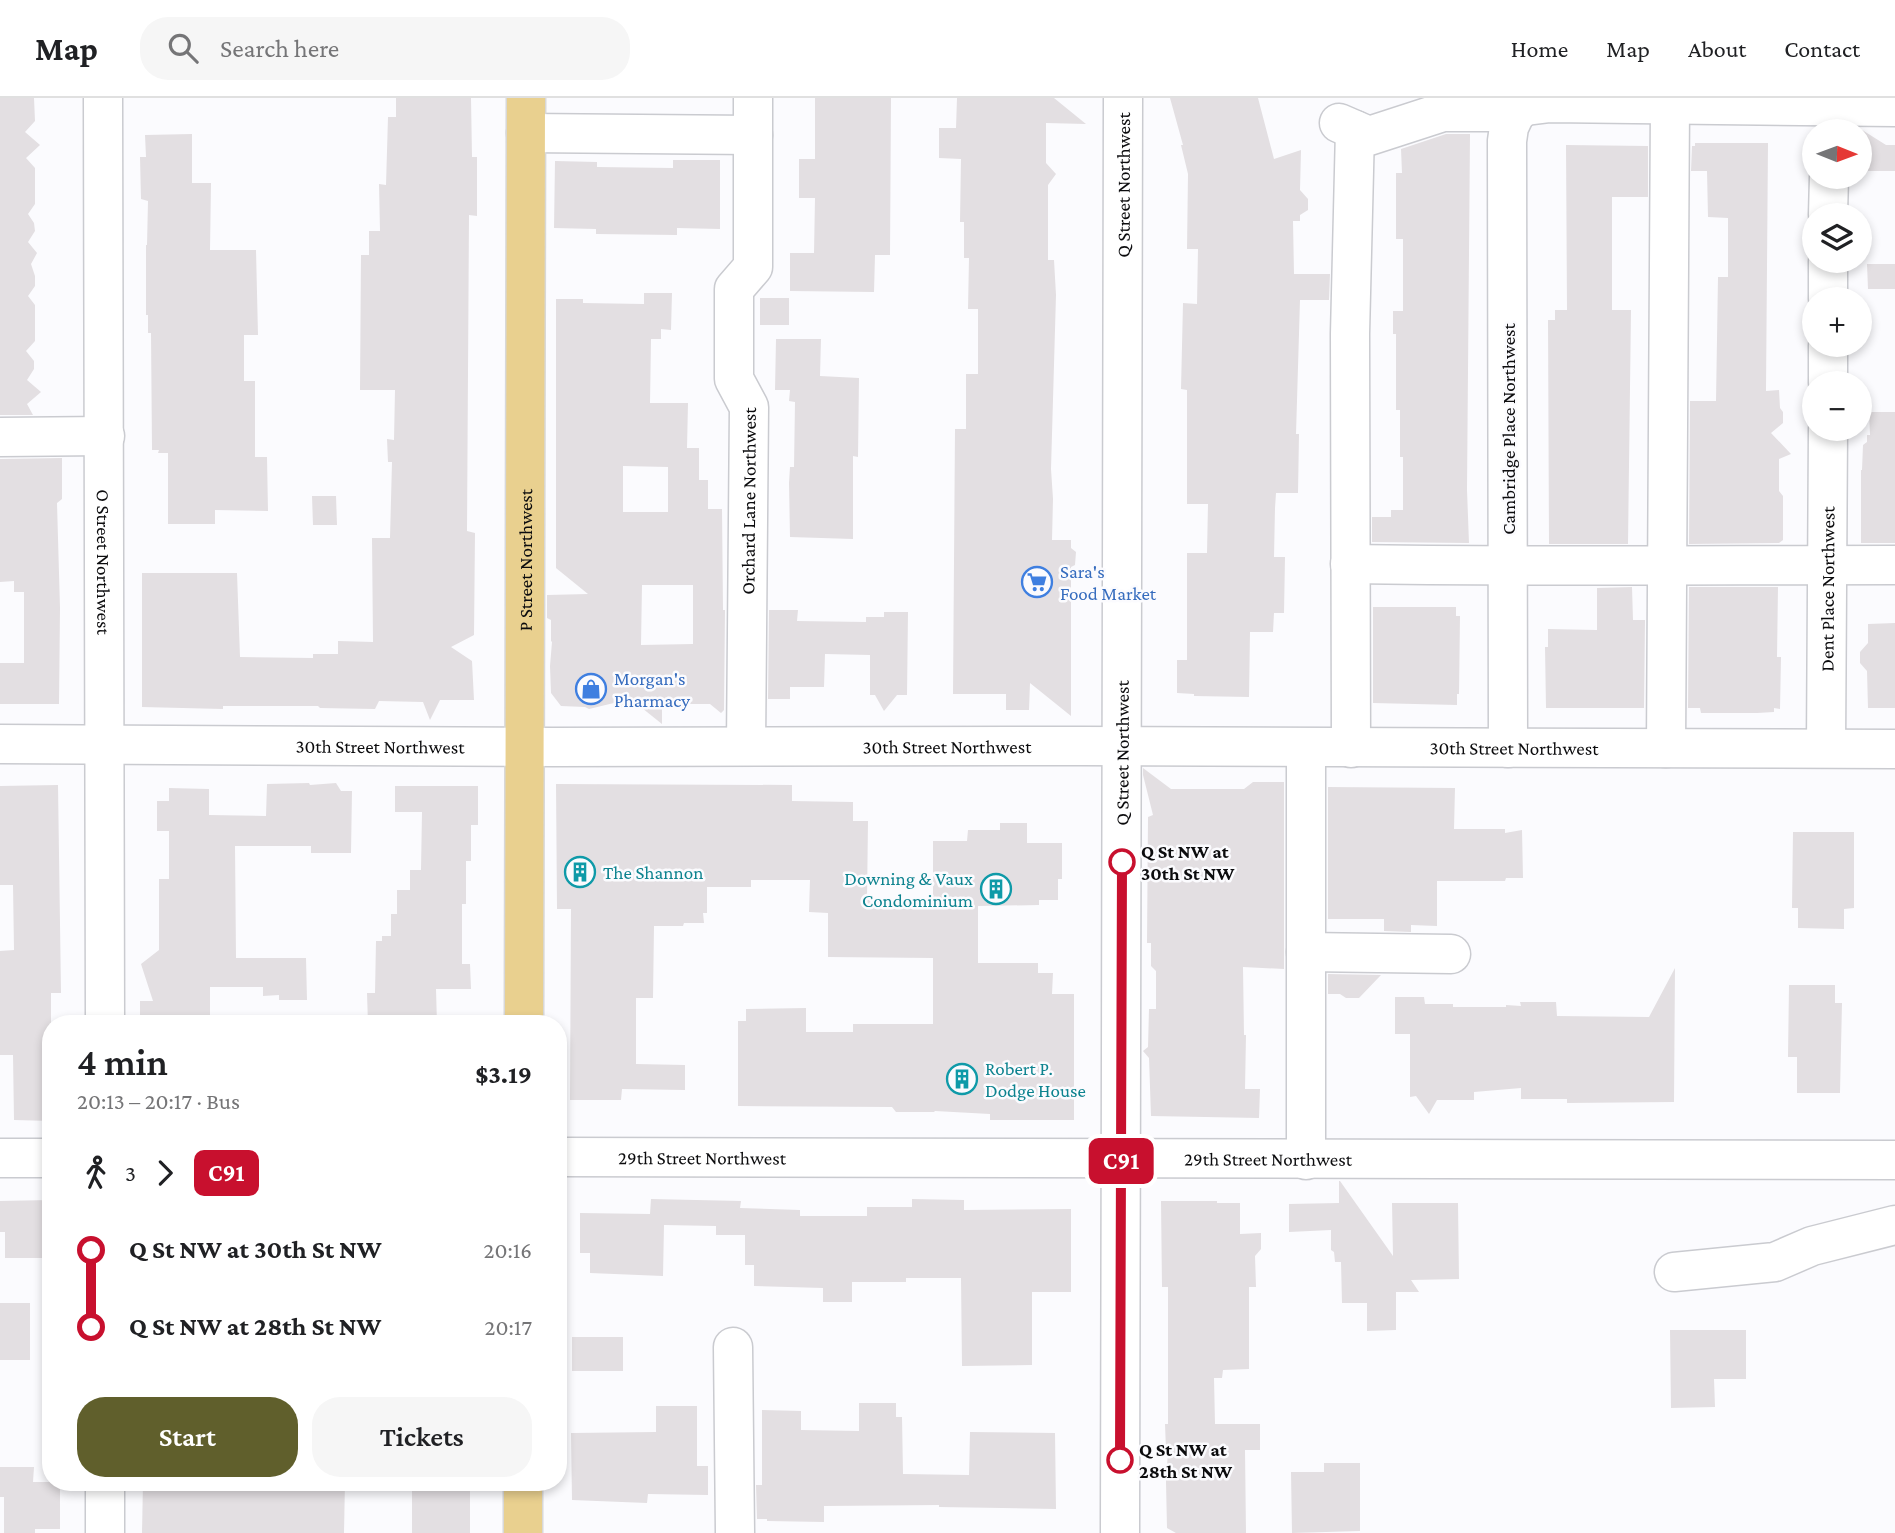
<!DOCTYPE html>
<meta charset="utf-8">
<style>
:root{--surface:#fff;--page:#f6f6f6;--text:#202124;--muted:#757577;--line:#e0e0e0;--accent:#605f2c}
body{margin:0;font-family:"Crimson Pro",serif;background:var(--page);color:var(--text);height:100vh;display:flex;flex-direction:column;font-size:26px;white-space:nowrap}
*{box-sizing:border-box;margin:0}
p{font-size:23px;color:var(--muted)}
.icon{flex:none;width:38px;height:38px;fill:none;stroke:currentColor;stroke-width:2;stroke-linecap:round;stroke-linejoin:round}
.map{position:relative;flex:1;overflow:hidden}
.drawer{position:absolute;left:42px;top:917px;width:525px;height:476px;display:flex;flex-direction:column;background:var(--surface);border-radius:28px;box-shadow:0 4px 10px #0003}
.drawer>*{flex:none}
.badge{padding:0 14px;border-radius:10px;font-size:24px;line-height:46px}
.needle{width:46px;rotate:91deg}
.fabs{position:absolute;left:1802px;top:21px;display:grid;gap:14px}
.fabs a{display:grid;place-items:center;width:70px;height:70px;border-radius:50%;background:var(--surface);box-shadow:0 4px 10px #0003;font-size:35px}
.map>.badge{position:absolute;translate:-50% -50%;box-shadow:0 0 0 4px #fff}
.legs{display:flex;align-items:center;gap:10px;height:77px;padding:0 35px;font-size:23px}
.legs p{margin-inline-start:auto}
.summary{display:flex;align-items:center;justify-content:space-between;height:119px;padding:0 35px}
h1{font-size:38px;font-weight:600;line-height:52px}
.button{display:flex;gap:14px;margin-top:auto;padding:14px 35px}
.button a{flex:1;height:80px;border-radius:28px;background:var(--accent);color:#fff;font-size:28px;font-weight:600;line-height:80px;text-align:center}
.button a+a{background:var(--page);color:var(--text)}
ul{padding:0 35px;list-style:none}
li{display:flex;align-items:center;gap:24px;height:77px;font-size:26px}
li i{display:grid;place-items:center;width:10px;height:100%;margin:0 9px;background:currentColor}
li i::after{content:'';width:18px;height:18px;margin:-9px;border:5px solid;border-radius:50%;background:var(--surface)}
li p{margin-inline-start:auto}
li:first-child i{background:linear-gradient(#0000 50%,currentColor 0)}
li:last-child i{background:linear-gradient(currentColor 50%,#0000 0)}
header{display:flex;align-items:center;gap:42px;box-sizing:border-box;height:98px;padding:0 35px;background:var(--surface);border-bottom:2px solid var(--line)}
header strong{font-size:33px}
nav{display:flex;gap:38px;margin-inline-start:auto;font-size:24px}
.search{width:490px;height:63px;background:var(--page);display:flex;align-items:center;gap:18px;box-sizing:border-box;padding:0 24px;border-radius:28px;color:var(--muted);font-size:26px}
.map>svg:first-child{display:block}
</style>
<header>
<strong>Map</strong>
<div class="search"><svg class="icon" aria-label="search" viewBox="0 0 24 24"><circle cx="10" cy="10" r="6"/><path d="M15 15l6 6"/></svg>Search here</div>
<nav><a>Home</a><a>Map</a><a>About</a><a>Contact</a></nav>
</header>
<div class="map">
<svg width="1895" height="1435" viewBox="0 0 1895 1435">
<rect width="100%" height="100%" fill="#fbfbfe"/>
<g fill="#e3dfe2" fill-rule="evenodd">
<path d="M0,0H34L35,23L25,34L40,47L26,60L35,70V106L28,116L34,125L35,133L28,144L37,155L31,166L35,178V188L28,198L35,207V243L26,253L34,263V271L27,282L41,294L27,306L33,317H0Z"/>
<path d="M396,0H471L472,59H477V118L469,117L467,433L475,435L474,537L451,549L472,563L474,602H440L430,622L423,604L379,603L375,611L320,610L318,608H223V611L142,609V475H237L240,559L313,560V556H338V543L373,544L372,440H390L392,364H388L387,341L394,342L395,292H360L361,157H369V133H380L379,86L386,87L388,19H396Z"/>
<path d="M815,0H891L890,157H875L874,194L790,193V155H814L815,100H799V61H815Z"/>
<path d="M957,0H1054L1086,26L1046,25V65L1056,76L1048,87V162H1054L1056,197L1051,371L1053,401L1052,442H1071V450L1076,454L1075,467L1071,469V618L1030,585L1029,612H1006V596H953L955,331H966V276H978V211H968L969,160H964V124H960L961,61L939,60V30H956Z"/>
<path d="M1170,0H1258L1274,61L1301,52L1300,92L1308,101V112L1300,117V123H1293L1294,176H1330L1329,202H1300L1296,336H1299L1298,395H1276L1275,410L1274,459H1285L1284,515H1274L1273,534H1250L1249,599L1194,598V596L1177,595V562H1187V455H1207L1208,406H1187V292L1181,291L1183,205L1197,206L1198,151H1187L1188,76L1181,47H1183Z"/>
<path d="M1847,30H1859L1886,47H1895V73H1868V65L1860,52V33H1848Z"/>
<path d="M192,36V85H211L210,152H256L258,237H244V283H255V359H267L268,413L215,412V426H168V355H158L159,352H152L151,235H148V217H146V147H147L148,103L141,101L140,59H146L145,37Z"/>
<path d="M1446,36H1470L1467,392L1469,445L1372,444V419H1391V412H1403V359H1400V312H1396V236H1393V213H1403V141H1396V75H1402L1401,51Z"/>
<path d="M1695,45H1768L1766,293L1779,292L1780,310L1783,314V325L1771,335L1791,356L1779,361V393L1783,398V442L1779,445L1689,446L1690,303H1716L1718,179H1728V120L1708,119L1707,73H1691L1692,48H1695Z"/>
<path d="M1566,47L1648,48V99H1612V212H1631L1628,446H1549L1548,222H1555V212H1567Z"/>
<path d="M673,62H720V131L677,130V137L596,136V131L554,130L555,63L597,64V69L673,70Z"/>
<path d="M1867,166H1895V191H1868Z"/>
<path d="M644,195H672L671,232L661,231V241H651L650,305H688L687,350H699V382H708V411H722L723,512H725L724,612L721,615L710,606H662V626L642,610H618V604L589,611L585,609L561,608L551,595L550,568L552,544L551,543V522L547,520V497L588,496L556,470V201H583V205L644,206ZM623,368L668,369V414H623ZM642,487H693V546L641,547Z"/>
<rect x="760" y="200" width="29" height="27"/>
<path d="M776,241H821L820,278L859,280L858,359L853,358V441L790,439L789,385L790,369H794L795,304L789,303L790,292H775Z"/>
<path d="M1869,314H1895V445H1861V372H1862L1863,347L1867,344V337H1870Z"/>
<path d="M62,360V401L57,405L60,510L59,606H0V565H24V494H14V483L0,484V361Z"/>
<path d="M312,398H336L337,427H313Z"/>
<path d="M1632,489L1633,522H1645L1644,610H1546L1545,549H1548V531L1597,532V490Z"/>
<path d="M1689,489H1778L1777,559H1781L1780,611L1774,610V614L1757,615H1701L1700,610H1688Z"/>
<path d="M1373,509H1456V518H1460L1459,596H1457V607L1373,605Z"/>
<path d="M769,512H798L797,523L866,524V519H884V514H908L907,597H897L884,613L875,597H870V557L825,556L824,589H790V601H768Z"/>
<path d="M1895,525V610H1868L1867,573L1860,565V554L1868,545V526Z"/>
<path d="M1143,670L1171,691H1244L1253,684H1284V871L1243,869L1244,937H1246L1245,991H1260L1259,1020L1151,1018L1149,960L1143,953L1148,949L1149,911H1156V873L1151,868V845H1147L1148,719L1153,717L1143,677Z"/>
<path d="M309,685L310,687L336,685L341,693H352L351,755H311V748H235L236,860H306L307,902H279V897L263,898V889H210V921H189V926H140V903H153L141,866L159,852V781H169V733H157V703H169V690L209,691V717L266,718L267,686Z"/>
<path d="M556,686L792,687V703L853,704V723H868L867,802H933V743H967L968,732H1000V725H1027V745H1062V781H1058V802H1039V807L978,808V865H1038V875H1053L1052,896H1074V1022H990V1016L935,1013L934,1014H896L892,1009L738,1008V923H746V911L806,910V934H853V926H933V860L828,859V815L809,814L810,782H751V789H707V815H703L704,825H684L683,828H654L653,900H636V966L685,967V992L622,991L621,1002H570L571,811H557Z"/>
<path d="M58,687L61,895H51V1023L14,1022L13,957H0V853L14,852L13,787H0V688Z"/>
<path d="M395,688H478V727H471V763H466V806H462V866H470L471,891H436L437,926H368L367,895H375L376,843H382V838H391V816H397V792H410V772H421L422,714H395Z"/>
<path d="M1328,689L1455,690L1454,731H1505V735L1522,732L1523,780H1506L1505,783H1437V828L1411,827V834L1384,833V821H1328Z"/>
<path d="M1793,734H1854V810L1844,811V831L1798,830V810H1792Z"/>
<path d="M1675,870L1674,1004L1567,1005V1001H1521V990L1474,994V1002H1437L1429,1016L1416,998L1410,999V936H1395V899H1424L1425,906H1453V909H1506V907L1521,908L1520,904H1556L1557,918L1649,919Z"/>
<path d="M1328,876L1381,877L1359,900H1346L1340,896H1328Z"/>
<path d="M1789,887H1835V905H1842L1840,995H1797V959H1788Z"/>
<path d="M1339,1083H1340L1393,1158L1392,1105H1458L1459,1181L1411,1182L1419,1194H1396V1232L1367,1233V1205H1342L1341,1164H1335L1334,1154L1331,1152V1132L1289,1134V1106L1339,1105Z"/>
<path d="M651,1101L741,1103L740,1110L800,1112V1118H867V1109H912V1101L964,1102V1112L1071,1111V1194H1032V1267L962,1268L961,1180H906V1184H852V1204H823V1190L754,1188V1167H745V1137H716V1128L664,1127L663,1178L590,1175V1155H580V1115L650,1116Z"/>
<path d="M51,1102V1160H5V1134H0V1103Z"/>
<path d="M1161,1103H1217V1105H1240V1136L1261,1135V1151L1255,1158L1256,1189H1249V1271L1223,1272L1222,1280H1214L1215,1326H1260V1352H1245L1246,1435H1176L1167,1430L1166,1384L1168,1352H1166L1165,1326H1168V1189H1162Z"/>
<rect x="0" y="1205" width="30" height="57"/>
<path d="M1670,1232H1746V1281H1714L1715,1309L1671,1310Z"/>
<rect x="572" y="1239" width="51" height="34"/>
<path d="M859,1305H896V1319H902L903,1376L969,1377L970,1334L1055,1335L1056,1411L939,1409V1407L824,1408V1424L767,1423V1421H757L756,1387H762V1312L801,1313V1332L859,1333Z"/>
<path d="M656,1308H697V1368H708V1397L648,1396L647,1405L572,1402L571,1335L656,1334Z"/>
<path d="M1324,1365H1360V1433L1292,1435L1291,1374H1324Z"/>
<path d="M0,1369H34L33,1384H60V1431H35V1435H4V1399H0Z"/>
<path d="M143,1384H345L344,1435H142Z"/>
<rect x="412" y="1384" width="58" height="51"/>
</g>
<g fill="none" stroke-linecap="round" stroke-linejoin="round">
<g stroke="#cacbd0" stroke-width="41">
<g id="minor">
<path id="s1" d="M103,0L105,926"/>
<path d="M1516,14L1526,8L1550,5L1895,9"/>
<path d="M1339,25L1369,38L1443,14H1516"/>
<path d="M526,35L753,37"/>
<path d="M1828,117L1829,79"/>
<path d="M1828,201V163"/>
<path d="M1828,285V247"/>
<path d="M0,339L105,338"/>
<path d="M1350,466C1532,469 1713,467 1895,467"/>
<path id="s2" d="M0,646L553,649L1081,648L1895,651"/>
<path id="s3" d="M746,648L749,309L734,281V191L753,169V0"/>
<path d="M1351,650L1350,236L1355,32"/>
<path d="M1508,650L1507,43L1509,29L1516,14"/>
<path d="M1666,650L1670,6"/>
<path id="s4" d="M1826,650L1828,331"/>
<path d="M1306,854L1451,856"/>
<path id="s5" d="M558,1059L1895,1062"/>
<path d="M0,1060H51"/>
<path d="M1306,1062V650"/>
<path d="M1674,1174L1775,1164L1812,1148L1895,1127"/>
<path d="M733,1249L735,1435"/>
<path d="M105,1384V1435"/>
<path id="s6" d="M1120,1435L1123,0"/>
</g>
</g>
<g stroke="#d8d8d8" stroke-width="41">
<g id="major">
<path id="s7" d="M524,926L526,0"/>
<path d="M523,1435V1384"/>
</g>
</g>
<use href="#minor" stroke="#fff" stroke-width="38"/>
<use href="#major" stroke="#e9d08f" stroke-width="38"/>
</g>
<g fill="none" stroke-linecap="round" stroke-linejoin="round">
<g stroke="#fff" stroke-width="16">
<path id="line-1" d="M1120,1362L1122,764"/>
</g>
<use href="#line-1" stroke="#c8102e" stroke-width="10"/>
</g>
<defs>
<g id="supermarket-ring" transform="scale(1.575)"><circle r="9.5" fill="#fbfbfe" stroke="#3f7fe0" stroke-width="1.5"/><path d="M-6-5.5h2.5l.6 2H6L4.5 2H-2.5L-4.4-4H-6ZM-1.5 3.2a1.3 1.3 0 1 0 .1 0ZM3 3.2a1.3 1.3 0 1 0 .1 0Z" fill="#3f7fe0"/></g>
<g id="shop-ring" transform="scale(1.575)"><circle r="9.5" fill="#fbfbfe" stroke="#3f7fe0" stroke-width="1.5"/><path d="M-5-2.5h2.3a2.7 3.5 0 0 1 5.4 0H5L5.5 6h-11ZM-1.5-2.5h3a1.5 2.3 0 0 0-3 0Z" fill="#3f7fe0"/></g>
<g id="building-ring" transform="scale(1.575)"><circle r="9.5" fill="#fbfbfe" stroke="#0f9aa8" stroke-width="1.5"/><path d="M-4-6H4V6H1V3H-1V6H-4ZM-2.5-4.3h1.7v1.8h-1.7ZM.8-4.3h1.7v1.8H.8ZM-2.5-1h1.7V.8h-1.7ZM.8-1h1.7V.8H.8Z" fill="#0f9aa8"/></g>
</defs>
<g fill-rule="evenodd">
<use href="#supermarket-ring" x="1037" y="484"/>
<use href="#shop-ring" x="591" y="591"/>
<use href="#building-ring" x="580" y="774"/>
<use href="#building-ring" x="996" y="791"/>
<use href="#building-ring" x="962" y="981"/>
</g>
<g fill="#fff" stroke="#c8102e" stroke-width="3.5">
<circle cx="1122" cy="764" r="12"/>
<circle cx="1120" cy="1362" r="12"/>
</g>
<g text-anchor="middle" stroke-width="5" stroke-linejoin="round" paint-order="stroke">
<g font-size="19" fill="#0c0c0e" stroke="#fbfbfe">
<text dy="7" stroke="none"><textPath href="#s6" startOffset="1348">Q Street Northwest</textPath></text>
<text transform="translate(1508 331) rotate(-90)" y="7">Cambridge Place Northwest</text>
<text dy="7" stroke="none"><textPath href="#s3" startOffset="245">Orchard Lane Northwest</textPath></text>
<text dy="7" stroke="none"><textPath href="#s1" startOffset="464">O Street Northwest</textPath></text>
<text dy="7" stroke="none"><textPath href="#s7" startOffset="464">P Street Northwest</textPath></text>
<text dy="7" stroke="none"><textPath href="#s4" startOffset="159">Dent Place Northwest</textPath></text>
<text dy="7" stroke="none"><textPath href="#s2" startOffset="380">30th Street Northwest</textPath></text>
<text dy="7" stroke="none"><textPath href="#s2" startOffset="947">30th Street Northwest</textPath></text>
<text dy="7" stroke="none"><textPath href="#s2" startOffset="1514">30th Street Northwest</textPath></text>
<text dy="7" stroke="none"><textPath href="#s6" startOffset="780">Q Street Northwest</textPath></text>
<text dy="7" stroke="none"><textPath href="#s5" startOffset="144">29th Street Northwest</textPath></text>
<text dy="7" stroke="none"><textPath href="#s5" startOffset="710">29th Street Northwest</textPath></text>
</g>
<g font-size="19" fill="#366cbe" stroke="#fbfbfe" text-anchor="start">
<text x="1060" y="480">Sara's<tspan x="1060" dy="22">Food Market</tspan></text>
<text x="614" y="587">Morgan's<tspan x="614" dy="22">Pharmacy</tspan></text>
</g>
<g font-size="19" font-weight="bold" fill="#0c0c0e" stroke="#fbfbfe" text-anchor="start">
<text x="1141" y="760">Q St NW at<tspan x="1141" dy="22">30th St NW</tspan></text>
<text x="1139" y="1358">Q St NW at<tspan x="1139" dy="22">28th St NW</tspan></text>
</g>
<g font-size="19" fill="#0d838f" stroke="#fbfbfe" text-anchor="start">
<text x="603" y="781">The Shannon</text>
<text x="973" y="787" text-anchor="end">Downing &amp; Vaux<tspan x="973" dy="22">Condominium</tspan></text>
<text x="985" y="977">Robert P.<tspan x="985" dy="22">Dodge House</tspan></text>
</g>
</g>
</svg>
<div class="fabs">
<a><svg class="needle" viewBox="-14 -14 28 28"><path d="M0-13l5 13h-10z" fill="#e53935"/><path d="M0 13l5-13h-10z" fill="#757577"/></svg></a>
<a><svg class="icon" aria-label="layers" viewBox="0 0 24 24"><path d="M12 4l9 5-9 5-9-5zM3 14l9 5 9-5"/></svg></a>
<a>+</a>
<a>−</a>
</div>
<b class="badge" style="left:1121px;top:1063px;background:#c8102e;color:#fff">C91</b>
<section class="drawer">
<div class="summary"><div><h1>4 min</h1><p>20:13 – 20:17 · Bus</p></div><b>$3.19</b></div>
<div class="legs"><svg class="icon" aria-label="walk" viewBox="0 0 24 24"><circle cx="13" cy="4" r="2"/><path d="M13 8l-2 6 4 7M11 14l-3 7M7 12l3-4h3l4 4"/></svg>3<svg class="icon" aria-label="forward" viewBox="0 0 24 24"><path d="M9 5l7 7-7 7"/></svg><b class="badge" style="background:#c8102e;color:#fff">C91</b></div>
<ul>
<li><i style="color:#c8102e"></i><b>Q St NW at 30th St NW</b><p>20:16</p></li>
<li><i style="color:#c8102e"></i><b>Q St NW at 28th St NW</b><p>20:17</p></li>
</ul>
<div class="button"><a>Start</a><a>Tickets</a></div>
</section>
</div>
